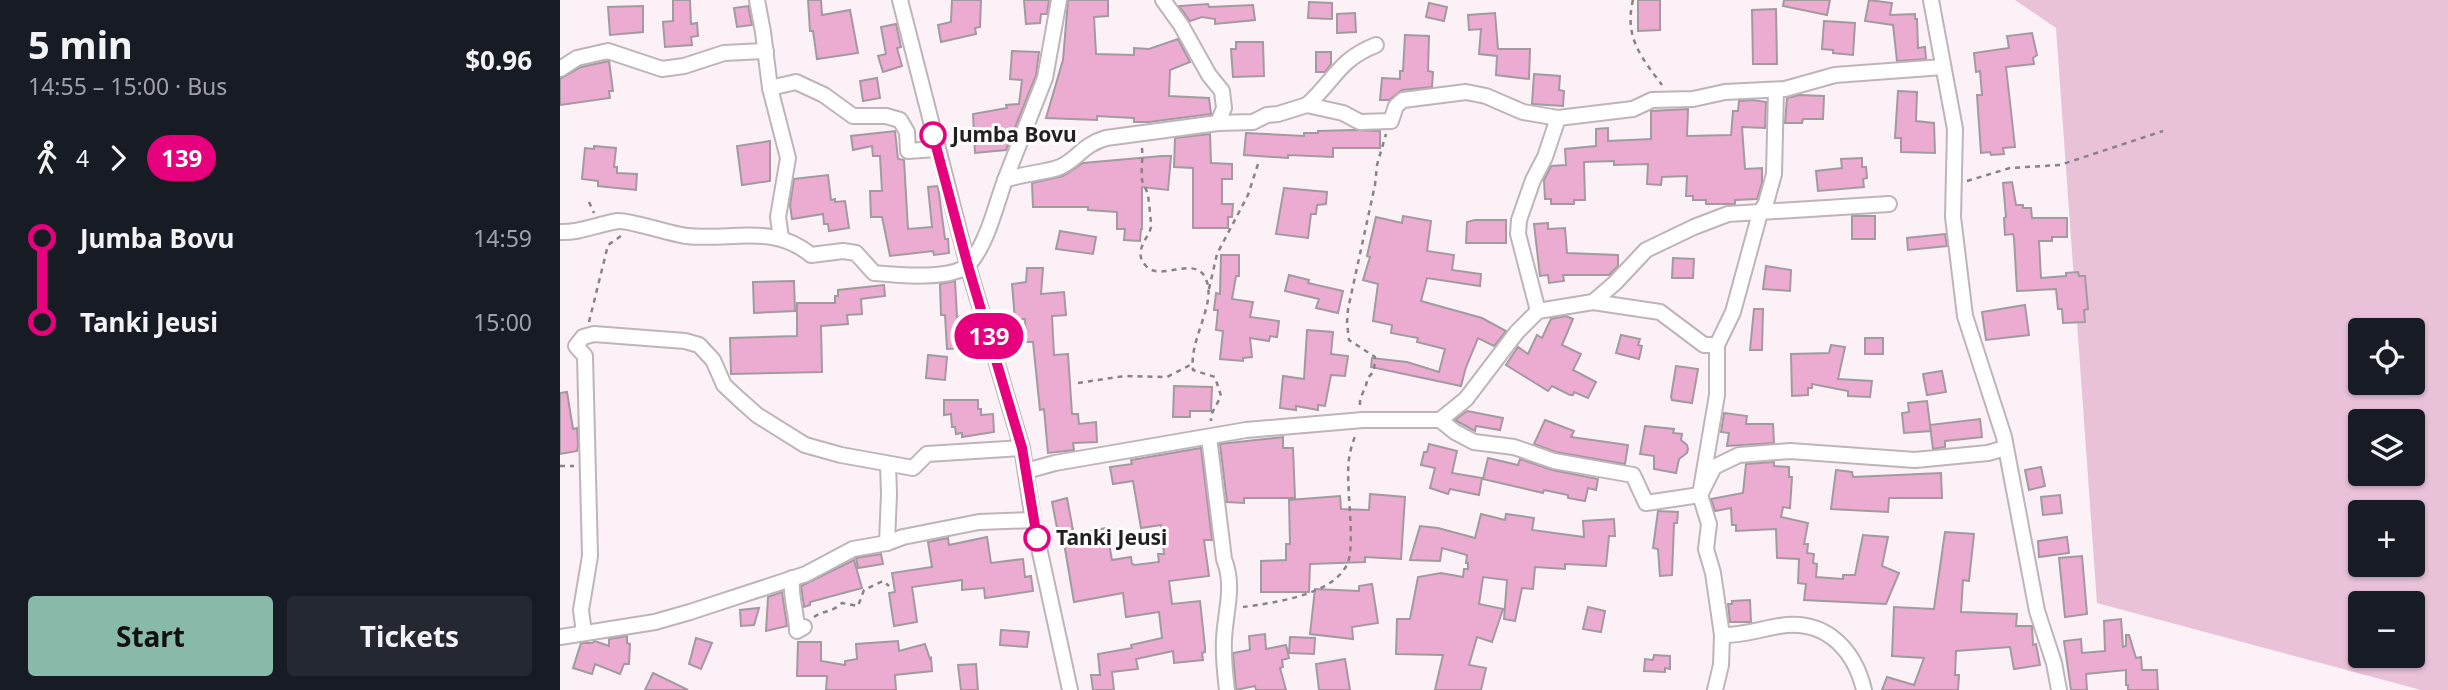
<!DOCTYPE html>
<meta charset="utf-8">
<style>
:root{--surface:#171b24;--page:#242831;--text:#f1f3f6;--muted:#9ea1a6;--accent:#88b9a9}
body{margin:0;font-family:"Noto Sans",sans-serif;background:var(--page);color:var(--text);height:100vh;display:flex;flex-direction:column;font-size:26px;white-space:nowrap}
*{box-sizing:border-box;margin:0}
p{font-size:23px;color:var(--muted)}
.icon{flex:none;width:38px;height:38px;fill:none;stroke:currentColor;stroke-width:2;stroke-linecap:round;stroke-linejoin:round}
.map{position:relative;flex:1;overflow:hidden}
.drawer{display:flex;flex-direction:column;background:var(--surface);width:560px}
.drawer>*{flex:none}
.badge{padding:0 14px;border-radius:23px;font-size:24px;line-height:46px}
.tools{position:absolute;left:1788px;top:318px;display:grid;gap:14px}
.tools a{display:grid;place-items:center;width:77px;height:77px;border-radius:7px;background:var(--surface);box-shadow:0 2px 5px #0004;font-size:35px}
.map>.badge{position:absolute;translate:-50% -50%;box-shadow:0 0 0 4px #fff}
.legs{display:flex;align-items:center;gap:10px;height:77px;padding:0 28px;font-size:23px}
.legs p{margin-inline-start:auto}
.summary{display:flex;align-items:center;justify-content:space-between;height:119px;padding:0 28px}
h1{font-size:38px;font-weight:700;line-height:52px}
.button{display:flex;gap:14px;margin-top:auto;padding:14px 28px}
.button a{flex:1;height:80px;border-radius:7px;background:var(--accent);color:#111;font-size:28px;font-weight:700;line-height:80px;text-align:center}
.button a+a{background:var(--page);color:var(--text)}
ul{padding:0 28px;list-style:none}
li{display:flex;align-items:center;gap:24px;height:84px;font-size:26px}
li i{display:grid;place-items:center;width:10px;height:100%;margin:0 9px;background:currentColor}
li i::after{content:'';width:18px;height:18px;margin:-9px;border:5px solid;border-radius:50%;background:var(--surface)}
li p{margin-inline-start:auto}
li:first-child i{background:linear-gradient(#0000 50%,currentColor 0)}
li:last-child i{background:linear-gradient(currentColor 50%,#0000 0)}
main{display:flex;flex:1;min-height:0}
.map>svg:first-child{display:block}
</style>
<main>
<section class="drawer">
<div class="summary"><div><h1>5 min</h1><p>14:55 – 15:00 · Bus</p></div><b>$0.96</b></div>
<div class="legs"><svg class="icon" aria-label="walk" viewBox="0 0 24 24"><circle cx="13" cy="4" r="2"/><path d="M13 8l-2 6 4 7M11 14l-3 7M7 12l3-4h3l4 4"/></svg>4<svg class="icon" aria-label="forward" viewBox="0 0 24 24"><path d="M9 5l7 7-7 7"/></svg><b class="badge" style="background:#e6007e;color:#fff">139</b></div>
<ul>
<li><i style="color:#e6007e"></i><b>Jumba Bovu</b><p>14:59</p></li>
<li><i style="color:#e6007e"></i><b>Tanki Jeusi</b><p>15:00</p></li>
</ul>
<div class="button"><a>Start</a><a>Tickets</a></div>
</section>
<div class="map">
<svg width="1888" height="690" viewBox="0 0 1888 690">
<rect width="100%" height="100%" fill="#fbf1f7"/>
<path fill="#e9c2d8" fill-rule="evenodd" d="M1455,0H1888V690H1861L1537,603L1496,28ZM1801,331H1853V383H1801ZM1801,422H1853V474H1801ZM1801,513H1853V565H1801ZM1801,604H1853V656H1801Z"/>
<g fill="#ecacd2" stroke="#a39a9f" stroke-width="2">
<path d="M113,0H130L131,24L137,23L138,36L131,37L132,45L105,47L103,22L113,21Z"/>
<path d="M248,0H261L262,15L290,10L298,53L257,59L253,31H250Z"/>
<path d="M392,0H421L420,27L415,28L416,34L381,42L378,25L391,22Z"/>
<path d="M464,0H489L487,14H481L480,23L466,24Z"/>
<path d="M508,0H548V16L534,17L536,54L574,55V48L589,49L618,39L630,62L610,70L609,96L649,98L651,114L589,122H574V118L537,116V120L486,118L503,60Z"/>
<path d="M1078,0H1100V30L1078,31Z"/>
<path d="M1224,0H1270L1267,15L1223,6Z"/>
<path d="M1309,0L1332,3L1330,15L1355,14V19H1357L1358,48L1365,47L1366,59L1337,61L1333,25L1305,21Z"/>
<path d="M749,2L772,3V19L748,18Z"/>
<path d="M869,3L887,7L884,21L866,17Z"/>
<path d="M648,4L649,7L693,5L695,20L655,24V19L642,17L630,21L619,6Z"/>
<path d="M83,6V32L50,35L48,7Z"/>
<path d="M188,6L192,25L177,27L174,8Z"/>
<path d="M1216,9L1217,64H1193L1192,10Z"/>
<path d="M795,13L796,32L777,33V14Z"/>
<path d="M935,13L938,49H970L969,79L936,75L937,56L919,54L921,29L909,30L908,15Z"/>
<path d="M1264,21L1295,23L1293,55L1273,53V50L1262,49Z"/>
<path d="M336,24L341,47L337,48L342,66L323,72L318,56L326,54L321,27Z"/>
<path d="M1472,33L1477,55L1473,58L1474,64L1446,67L1455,147L1443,148L1444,154L1431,155L1430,152L1421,153L1417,95H1422L1420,71L1416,72L1414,53L1449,48L1447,36Z"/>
<path d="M845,35L869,36L868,71L873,72L872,87L842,90L829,100H820L822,78L840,79V71H843Z"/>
<path d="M676,42H703L704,76L673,77L671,49H676Z"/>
<path d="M452,51L479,52L476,75L446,150L415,153L413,114L447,108L446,105L459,104L462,80L450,79Z"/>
<path d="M756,52H771V64L765,72H756Z"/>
<path d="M49,61L53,91H49L50,98L0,105V79L21,67Z"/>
<path d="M974,74L1000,76L999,90L1004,91L1003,106L972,104Z"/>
<path d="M317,78L320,98L303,101L300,81Z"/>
<path d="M1338,91L1357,92L1356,121L1374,123L1375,153L1341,152V138H1335Z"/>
<path d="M1240,95L1264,96L1263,119H1243L1242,123H1225L1227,98Z"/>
<path d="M1193,100L1206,102L1205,128L1182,127L1185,169L1202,168V183L1197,199L1175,200V204H1146V200H1133V196H1126L1127,176L1102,177L1101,185L1087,184L1088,164L1054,165V161L1024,162L1025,200H1014V204H991V199H985L984,180L991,166L1006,165L1005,149L1036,146V129L1048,128V141L1091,139V111L1128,109L1127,136L1171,135L1173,111H1178L1179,101Z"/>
<path d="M794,130L820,131V148H773V157L728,155V158L684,155L686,133L744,136V133H758V131Z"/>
<path d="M335,131L338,159L344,160L348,229L372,227L368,187L378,186L385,239H388L389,253L374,255L373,251L330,256L322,217H311L310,191H322L320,156H313L312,146L293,150L291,136Z"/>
<path d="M650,134L651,163L672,164V179H662V204H673L672,217H668V228H633V168L614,167L615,138Z"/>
<path d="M210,141V181L182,185L177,146Z"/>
<path d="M34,146L56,148L54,167H57V173L77,174L76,190L38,186V181L22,179L25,148L34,149Z"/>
<path d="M602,156H611L608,190L582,187V229H581L580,241L564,240L565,229H557V212L528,210V207H473L472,183L503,176L523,163Z"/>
<path d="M1302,158V167H1306L1307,178L1303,179L1304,187L1258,191L1256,171L1282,168L1281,159Z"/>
<path d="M268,175L271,200L275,199V202L285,201L289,228L269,231L268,224H264L263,214L232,219L230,205L234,179Z"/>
<path d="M1452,182L1456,205H1463V208H1471L1472,218H1507V237H1492V241H1479L1481,278L1506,276V273L1518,272L1519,276H1525L1528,309L1524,310L1525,322L1503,323L1502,309H1498L1496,289L1457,291L1454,238L1453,234L1445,235L1444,218L1446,217L1443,183Z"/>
<path d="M724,188L767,192L766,204L757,205L756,214H751L748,238L716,234Z"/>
<path d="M843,216L871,221L867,251L894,255L892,270L921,274L920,286L867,278L861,301L922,318L946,331L934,346L918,338L906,367L901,386L811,367L812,358L847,362L879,372L885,349L857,342L858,338L831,333L832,325L813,321L818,284L803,280L810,257L807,256L816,217L842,223Z"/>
<rect x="1292" y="216" width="23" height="23"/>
<path d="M915,220H946V243H906L907,222Z"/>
<path d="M988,223V229L1005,228L1007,253L1058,255V266L1049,275H1003L1004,281L989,283L988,275L980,276L974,224Z"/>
<path d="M500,231L536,237L533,254L496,249Z"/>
<path d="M1385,234L1387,246L1348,250L1347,238Z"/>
<path d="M661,255H679V276H676L672,299L693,302L690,317L719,321L717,337L710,336L709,341L690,338L692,357L683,358V361L660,359L663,331L656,330L658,310H654L656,293L660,294Z"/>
<path d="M1113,258L1134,259L1133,278H1112Z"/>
<path d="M1206,266L1231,270L1230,291L1203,289Z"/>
<path d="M467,268H483L481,294L504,292L506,315L492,316L494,355L508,354L512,414H518L519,424L536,422L537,442L513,443L514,450L488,453L484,409L480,410L473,342H466L465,319L455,320L452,284L466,282Z"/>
<path d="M729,275L749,280L748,283L783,291L778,313L756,308L759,299L725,291Z"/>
<path d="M234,281L235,311L194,313L193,282Z"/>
<path d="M395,281L397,317L404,316L406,348L387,349L385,315H381L380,284Z"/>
<path d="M324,285L325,296L301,299L302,314L287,315L288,324L261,326L262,372L171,374L170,338L237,336V303H275V296H278V290Z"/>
<path d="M1465,305L1469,335L1426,340L1422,312Z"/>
<path d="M1194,309H1203L1202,350H1190Z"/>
<path d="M1006,316L1013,319L1002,345L1021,354L1013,370L1036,382L1028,398L1014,392L1013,395H1010L992,386L988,391L946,365L958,347L968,354L977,335L982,338L991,319Z"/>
<path d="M747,330L773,332L771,354L788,356L785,376L771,375L765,406L758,405V410L736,406V410L720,408L723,376L744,379Z"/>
<path d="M1061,335L1080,339L1078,345L1082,346L1079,359L1056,353Z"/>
<rect x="1305" y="338" width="18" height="16"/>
<path d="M1271,345L1285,347L1278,379L1312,381L1310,397L1288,396V391L1252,384V388H1248V395L1232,396L1231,354L1269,353Z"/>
<path d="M368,355L387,357L385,380L366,378Z"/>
<path d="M1116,366L1138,369L1132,403L1112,400L1111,397Z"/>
<path d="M1382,371L1386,392L1367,395L1363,374Z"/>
<path d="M614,386L652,387L651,411H630V417H613Z"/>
<path d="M7,392L13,429L17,428L18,445L17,451L0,454V393Z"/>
<path d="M384,400H418V409H421V415L433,414L434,432L402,437V433L396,434L395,427H392L391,414L384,415Z"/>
<path d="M1367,401L1370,425L1420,419L1422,437L1385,441V447L1373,449L1370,426L1371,431L1344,433L1342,413L1349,412L1348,403Z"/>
<path d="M907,411L943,418L940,430L916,426L915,431L895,420Z"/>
<path d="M1164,413L1187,416L1186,424H1213L1214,443L1167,446L1169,433L1161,432Z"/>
<path d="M985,420L1014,431L1011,437L1068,445L1065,464L996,452L974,444Z"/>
<path d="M1085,426L1114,429L1113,433L1122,434L1121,440L1127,445L1128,449L1127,453L1119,459L1116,473L1094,469V456L1080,454Z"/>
<path d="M723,437V448H733L735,498H684V503L667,502L660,444Z"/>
<path d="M869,444L897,451L892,473L922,478L919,495L890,489L888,494L870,488L875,468L861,465L864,452H867Z"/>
<path d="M641,448L652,540H644L649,576L609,581L612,604L640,601L645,647V652L642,653L643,660L614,663L613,651L576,659L578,669L552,672L554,690H533L531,675H540L538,654L572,648L571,645L602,638L599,612L566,617L563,593L514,602L503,537L546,528L552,560L571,557L572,564L575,565L599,562L598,554H604L601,525L581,528L573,481L553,484L550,467L572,464L571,460Z"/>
<path d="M928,458L958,465L960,459L992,470L1038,479L1036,490L1028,488L1025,501L1008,498V495L984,490L983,493L923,479Z"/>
<path d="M1214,462V466L1229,467V477H1232L1230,508L1223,507L1221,517L1248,523L1244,544H1248L1247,553L1254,554L1253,563L1257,564L1256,577L1283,579V575H1295L1303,535L1328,537L1322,566L1339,573L1326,604L1244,600L1246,584L1238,583L1239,559L1217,558L1216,529L1176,531V525H1172L1171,508L1155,511L1151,499L1183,493L1186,464Z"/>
<path d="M1481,467L1485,486L1469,490L1465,470Z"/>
<path d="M1276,470L1292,472L1293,477L1381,473L1382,498H1329L1328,512L1271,509Z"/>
<path d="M810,494L845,497L841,559L805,557V562L750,564L749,592H701V561L726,560V544H730L729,500L780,496L781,509L809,510Z"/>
<path d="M1500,495L1502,513L1483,515L1481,497Z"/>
<path d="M507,498L513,530L498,533L492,502Z"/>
<path d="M1098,511L1118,512L1117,523H1114L1112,575L1100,576L1098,549L1093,548Z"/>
<path d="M921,514L945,520L946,514L974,518L972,530L1024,537L1023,521L1054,519L1055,536H1049L1046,566L1005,564V569L975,567L973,589L962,588L955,621L944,619L947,580L923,577L919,604L943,609L932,642L917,637L909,665L926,668L921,690H875L883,655L836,654L837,619H850L858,577L881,573L903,577L904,569H908V563H906L907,555L882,548L880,561L850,560L860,526L878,528L915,538Z"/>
<path d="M1385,532L1414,534L1409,581L1403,580L1401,612L1457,614L1456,626H1472L1473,645L1476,644L1480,665L1454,669L1450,647L1396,651L1395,675H1399L1398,690H1322L1327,677L1354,685L1364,658L1332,656L1334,607L1374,609Z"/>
<path d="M427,537L431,563L463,559L465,577L471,576L473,591L425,598L424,588L402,590V580L352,587L357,622L334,626L329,593L335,592L332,573L372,567L368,542L388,538L389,545Z"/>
<path d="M1507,537L1509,553L1479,557L1478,541Z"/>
<path d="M321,554L323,564L298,568L296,558Z"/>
<path d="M1522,556L1527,614L1505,617L1499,558Z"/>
<path d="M294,560L302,588L250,602V605L244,607L241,586Z"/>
<path d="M812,584L818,623L792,627L793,639L750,634L755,589L799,591V586Z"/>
<path d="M222,592L227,626L206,631L208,597Z"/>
<path d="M1190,600L1191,622H1170L1168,604H1172V601Z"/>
<path d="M1028,607L1045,611L1041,632L1023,629Z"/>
<path d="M199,608L194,625L181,626L180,610Z"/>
<path d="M1561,619L1563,647L1566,646V635H1569L1576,658L1581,657L1582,670H1597L1598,690H1568V685H1566V670L1526,674L1527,690H1511L1504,641L1521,639L1522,653L1545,651L1544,621Z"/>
<path d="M441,630L469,632L467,647L440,645Z"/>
<path d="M705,634L706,649L726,645L729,658L722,660L723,667L720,668L726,690H696L695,686L676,690L673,653L690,650L689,636Z"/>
<path d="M67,636V643L70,644L69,664H64L60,674L35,664L32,674L13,668L21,643H32L35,641L49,646V639Z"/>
<path d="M730,637L755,638L754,654L729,653Z"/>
<path d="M136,638L152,643L141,669L129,664Z"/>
<path d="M338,641L339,651L365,644L370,659L371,658L372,671L335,675L336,690H266L267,676H237L238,642H261V661L285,665V661L297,659L296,644Z"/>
<path d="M1094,655L1110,656V669L1105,668V672L1084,671L1085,659L1093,660Z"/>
<path d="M785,659L790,690H759L756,664Z"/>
<path d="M416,664L418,690H401L398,665Z"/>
<path d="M93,673L128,690H85Z"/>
</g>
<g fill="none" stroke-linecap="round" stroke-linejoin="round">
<g stroke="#beb4b9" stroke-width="18">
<g id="minor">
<path d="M197,0L203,32L210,88L228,158L218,217L221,238"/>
<path d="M340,0L408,266L462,448L473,520L510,690"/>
<path d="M603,0L621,25L649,75L662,91L664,108L658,123"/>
<path d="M1371,0L1395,129L1393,217L1405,316L1444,437L1477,611L1494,663L1499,690"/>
<path d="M0,69L17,58L48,51L102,69L124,66L164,53L206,51"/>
<path d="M210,88L236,82L264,95L293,116H326L340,120L347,132L348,151L376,149"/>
<path d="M747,105C775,80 778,60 816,45"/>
<path d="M445,180L485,78L499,0"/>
<path d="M0,232C20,233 38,224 58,221C70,220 110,234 127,236C171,241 213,223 251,255L283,251L296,253L314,273C335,275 393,281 409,264C427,244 436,205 445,180C463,173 486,173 500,167C518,159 522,145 546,138L658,123L693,122L707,115L718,114L747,105L783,113L800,122L831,121L836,106L843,100L906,92L926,96L963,112L998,118L1073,109L1092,100L1133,99L1165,92L1225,89L1275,75L1383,67"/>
<path d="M1033,302L1100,312L1144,345H1157"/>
<path d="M978,311L958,234L959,220L973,180L985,157L998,118"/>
<path d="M880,420L895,432L914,442L954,447L994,461L1073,475L1086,503L1140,495L1154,467L1179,455L1230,451L1355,460L1428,453L1445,448"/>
<path d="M649,437L664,559C675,587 665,612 664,640C663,657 665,673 667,690"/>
<path d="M466,471L495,463L686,430L803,420H880L906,399L957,332L978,311L1033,302L1055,283L1086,250L1134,227L1168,214L1329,204"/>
<path d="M327,543L329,494L328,464"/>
<path d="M232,578C230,597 237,613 237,631L244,627"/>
<path d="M24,633L21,610L30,556L25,356L16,346L23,337L34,334L125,341L139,345L153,360L164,385L179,399L197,415L245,445L281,455L353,468L367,454L462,448"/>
<path d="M1162,635C1185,636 1205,627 1227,625C1269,622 1295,652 1304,690"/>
<path d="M0,637L95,622L130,612L246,574L293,549L327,543L343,537L419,522L473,520"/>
<path d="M1155,690L1161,665L1162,635L1153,573L1146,549L1149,524L1140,495L1157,395V345L1173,312L1200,213L1206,203L1214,174L1216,90"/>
</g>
</g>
<g stroke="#898286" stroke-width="2.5" stroke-dasharray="5 5" stroke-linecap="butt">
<path d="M1073,0C1064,37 1081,57 1102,85"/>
<path d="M582,148C583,159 581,170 582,180C583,185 587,190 588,195C589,204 591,219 591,227C589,238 572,251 586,266C601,283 638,252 647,282C655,306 629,340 633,370L655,377L661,396L651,415V421"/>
<path d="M1407,181L1450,168L1500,165L1603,131"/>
<path d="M29,202L34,213"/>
<path d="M649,289L657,254L688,195L698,164"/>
<path d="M29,322L48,245L61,236"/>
<path d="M518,383L565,376L607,377L632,364"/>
<path d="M800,405C799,395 807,389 807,379L814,371L815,357L789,340L787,323L788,309L815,185L817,165L826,134"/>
<path d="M0,466H14"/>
<path d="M683,607C712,603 776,595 788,562C793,550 790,512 789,498C788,473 786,458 796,434"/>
<path d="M254,617C263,610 270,614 282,603L298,606L304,590L323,581L329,586"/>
</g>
<use href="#minor" stroke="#fff" stroke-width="14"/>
</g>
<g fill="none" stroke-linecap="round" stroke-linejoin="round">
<g stroke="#fff" stroke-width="16">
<path id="line-1" d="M373,135L408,266L462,448L477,538"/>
</g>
<use href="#line-1" stroke="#e6007e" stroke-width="10"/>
</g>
<g fill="#fff" stroke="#e6007e" stroke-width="3.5">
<circle cx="373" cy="135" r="12"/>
<circle cx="477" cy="538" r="12"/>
</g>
<g text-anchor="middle" stroke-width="6" stroke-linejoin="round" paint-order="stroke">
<g font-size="21" font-weight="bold" fill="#231f21" stroke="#fff" text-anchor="start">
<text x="392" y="142">Jumba Bovu</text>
<text x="496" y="545">Tanki Jeusi</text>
</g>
</g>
</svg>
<div class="tools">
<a><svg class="icon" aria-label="locate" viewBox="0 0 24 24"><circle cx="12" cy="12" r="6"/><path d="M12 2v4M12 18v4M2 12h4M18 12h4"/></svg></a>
<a><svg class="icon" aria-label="layers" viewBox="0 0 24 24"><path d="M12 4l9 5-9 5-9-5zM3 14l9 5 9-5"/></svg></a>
<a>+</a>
<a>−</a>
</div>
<b class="badge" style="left:429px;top:336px;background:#e6007e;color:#fff">139</b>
</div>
</main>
